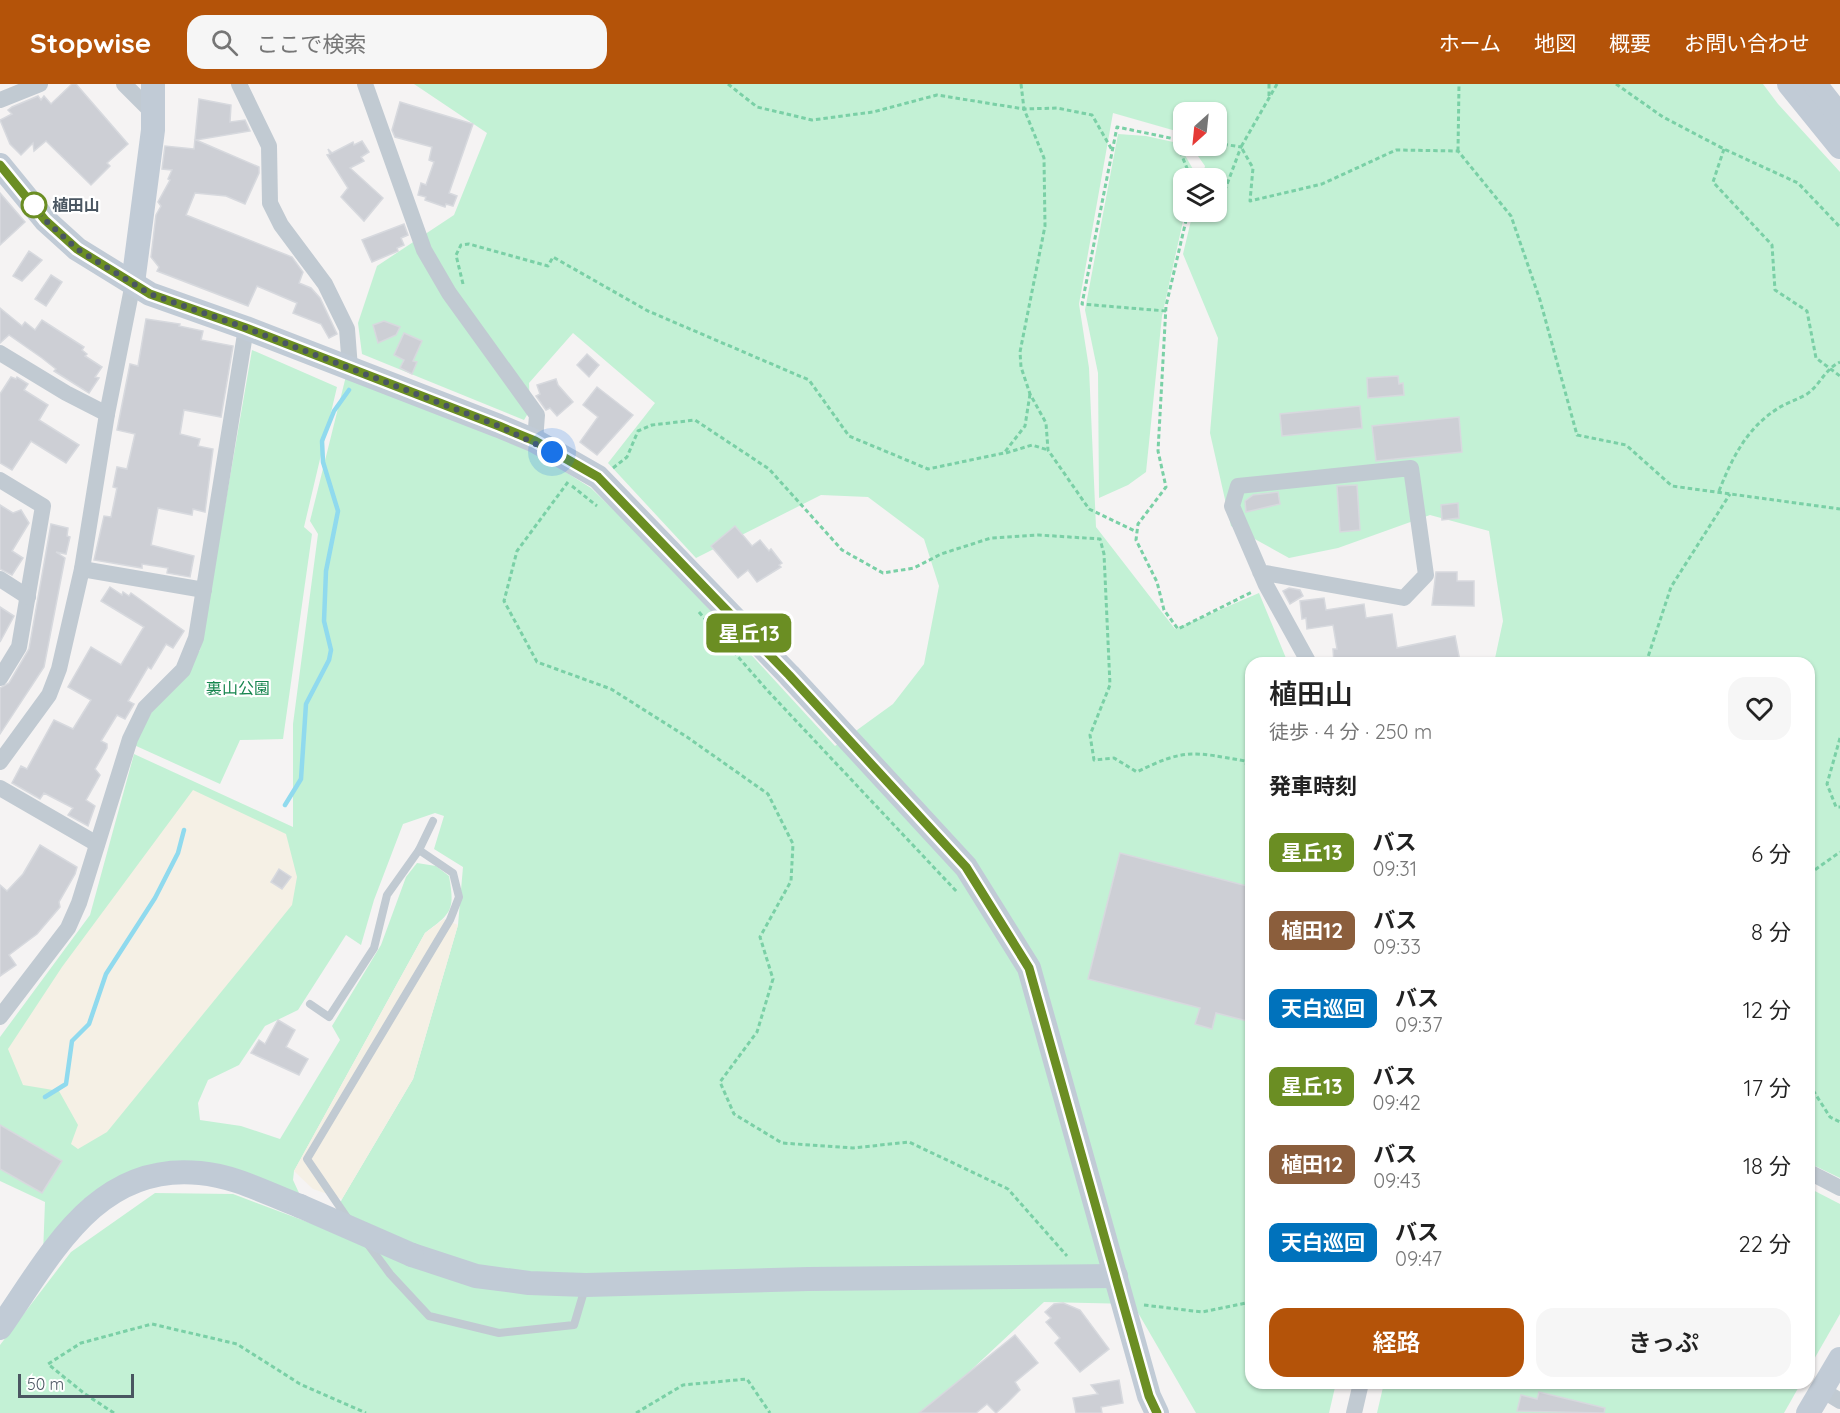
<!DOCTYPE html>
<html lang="ja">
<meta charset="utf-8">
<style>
:root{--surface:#fff;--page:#f6f6f6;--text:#222;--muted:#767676;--accent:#b45309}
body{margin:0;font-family:Quicksand,"Noto Sans JP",sans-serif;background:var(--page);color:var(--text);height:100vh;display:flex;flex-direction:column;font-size:22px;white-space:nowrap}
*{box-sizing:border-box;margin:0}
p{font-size:20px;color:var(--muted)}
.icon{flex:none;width:33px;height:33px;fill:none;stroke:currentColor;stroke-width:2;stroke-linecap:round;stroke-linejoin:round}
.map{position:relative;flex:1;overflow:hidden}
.sheet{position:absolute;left:1245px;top:573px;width:570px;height:732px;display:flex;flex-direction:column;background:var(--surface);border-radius:18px;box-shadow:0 2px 4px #0004}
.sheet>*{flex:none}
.badge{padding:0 12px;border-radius:9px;font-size:21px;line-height:39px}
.needle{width:39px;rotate:207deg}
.tools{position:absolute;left:1173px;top:18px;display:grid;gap:12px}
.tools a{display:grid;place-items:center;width:54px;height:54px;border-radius:12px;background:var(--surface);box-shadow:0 2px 4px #0004;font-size:30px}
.scale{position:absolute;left:18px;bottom:15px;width:116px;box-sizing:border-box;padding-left:6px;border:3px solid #4a5661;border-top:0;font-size:16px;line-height:21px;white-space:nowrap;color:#4a5661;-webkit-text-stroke:4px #fff;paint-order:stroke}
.you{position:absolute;width:30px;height:30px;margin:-15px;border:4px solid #fff;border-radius:50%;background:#1a73e8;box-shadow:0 0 0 9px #1a73e833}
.map>.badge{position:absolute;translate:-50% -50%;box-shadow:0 0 0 3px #fff}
h2{padding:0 24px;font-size:22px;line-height:54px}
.round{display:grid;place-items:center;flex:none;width:63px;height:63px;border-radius:18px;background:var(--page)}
.headline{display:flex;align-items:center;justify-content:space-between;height:102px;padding:0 24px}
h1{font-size:28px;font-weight:600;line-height:45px}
.action{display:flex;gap:12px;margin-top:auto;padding:12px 24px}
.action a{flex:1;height:69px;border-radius:18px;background:var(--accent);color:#fff;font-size:24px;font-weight:600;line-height:69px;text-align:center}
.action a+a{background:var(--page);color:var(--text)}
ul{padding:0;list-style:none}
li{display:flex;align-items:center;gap:18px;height:78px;padding:0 24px}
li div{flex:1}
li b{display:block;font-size:22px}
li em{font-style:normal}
li .badge{min-width:66px;font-weight:700;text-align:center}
header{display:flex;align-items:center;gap:36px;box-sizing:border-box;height:84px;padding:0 30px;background:var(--accent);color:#fff}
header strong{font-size:28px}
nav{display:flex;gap:33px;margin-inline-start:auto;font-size:21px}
.search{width:420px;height:54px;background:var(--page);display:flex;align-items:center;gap:15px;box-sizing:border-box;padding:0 21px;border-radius:18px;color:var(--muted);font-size:22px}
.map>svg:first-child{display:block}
</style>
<header>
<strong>Stopwise</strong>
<div class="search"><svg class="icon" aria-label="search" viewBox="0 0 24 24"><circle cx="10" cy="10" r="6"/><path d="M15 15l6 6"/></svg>ここで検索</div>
<nav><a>ホーム</a><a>地図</a><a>概要</a><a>お問い合わせ</a></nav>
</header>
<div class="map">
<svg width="1840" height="1329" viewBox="0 0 1840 1329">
<rect width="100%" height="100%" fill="#f5f3f3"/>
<g fill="#c3f1d5">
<path d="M414,0H1763L1778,20L1840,88V1094L1809,1079V579H1494L1503,537L1489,447L1430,431L1338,464L1289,474L1231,442L1210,349L1218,254L1183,170L1193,128H1216V94H1202L1205,82L1191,62H1216V28H1184L1183,49L1113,29L1079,220L1089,284L1096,443L1175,545L1259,509L1288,579H1251V1299H1336L1329,1329H1196L1133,1220L1044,1218L925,1329H0V1261L71,1168L155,1109L233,1110L329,1146L342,1115L413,995L458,841L463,783L434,765L444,732L435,729L403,740L374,816L361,861L346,851L298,926L265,942L239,981L208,996L198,1019L200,1036L241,1042L280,1055L340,956L332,942L381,861L406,793L417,779L436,782L449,792C455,826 452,829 425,849L294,1087L293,1096L299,1109L141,1085L83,1116L43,1170L45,1118L0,1097V953L90,831L134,670L293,743V640L318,450L310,437L346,292L524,362L591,404L656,467L835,662L893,620L924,580L939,502L924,455L868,413L821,411L696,474L608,379L655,319L573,249L529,299L530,326L524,336L362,270L358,239L377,182L454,131L487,49Z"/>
<path d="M1118,50L1146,52L1178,59L1194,87L1193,94H1184L1185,128L1162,232L1146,388L1128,401L1099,414L1098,289L1085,226Z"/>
<path d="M252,266L337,303L304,443L312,450L283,655L240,656L220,700L134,661L151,629L200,566Z"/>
<path d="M1809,1104L1840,1120V1230L1809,1284Z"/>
<path d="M1384,1299H1801L1784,1329H1377Z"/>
</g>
<g fill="#f5f0e5">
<path d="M193,706L286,750L297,793L292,821L107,1048L78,1065L71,1060L78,1041L59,1007L23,1001L8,965L62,883Z"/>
<path d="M444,835L458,841L413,995L342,1115L313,1105L294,1087L425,849Z"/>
</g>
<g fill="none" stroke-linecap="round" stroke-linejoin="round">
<g stroke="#90daee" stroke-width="4.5">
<path d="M285,721L301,695L306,620L329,576L331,566L324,537L326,487L338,427L323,378L322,357L334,327L349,306"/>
<path d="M45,1013L66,1000L72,957L89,940L106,890L155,814L178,769L184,746"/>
</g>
</g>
<g fill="#cdcfd5" stroke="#d7d9de" stroke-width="1.5">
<path d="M72,0H76L128,60L107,79L110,82L91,101L46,57L34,67L33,59L21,71L10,60L0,36L12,30L8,26L12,23L38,12L41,16L44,12L51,20Z"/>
<path d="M199,15L231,21L230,38L245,36L250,47L196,56L259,83V89L245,120L226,112L195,109L186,131L292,173L303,188L299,199L311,204L320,214L337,250L329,254L321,240L293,229L297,219L257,202L248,222L157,187L159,183L151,173L156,131L161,122L158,118L170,96L168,95L172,86L162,85L165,62L194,65Z"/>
<path d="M400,18L473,40L449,109L457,112L453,122L446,120L445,123L425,116L426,113L418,111L421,99L426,101L434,78L429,76L432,63L395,53L392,46Z"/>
<path d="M362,57L369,68L361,73L364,77L350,84L383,114L364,137L341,113L348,104L327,71L330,70L328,65L332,69L353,58L354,61Z"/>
<path d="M0,109L25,138L0,161Z"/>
<path d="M404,140L408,151L401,154L404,161L397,164L398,167L372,178L362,156Z"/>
<path d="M29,167L42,176L22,197L13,192Z"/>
<path d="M51,191L62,198L46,222L35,215Z"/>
<path d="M0,224L22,242L25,238L35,246L42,236L84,263L82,266L87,270L85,272L102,283L95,293L99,294L89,309L54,287L56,285L42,274L9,251L0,259Z"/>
<path d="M146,235L180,240L179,242L203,247L201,256L233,262L221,333L184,326L180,350L200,355L198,362L213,365L205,428L193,425L192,431L158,424L151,461L194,472L190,493L167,489L168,484L142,480V484L94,476L104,432L111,433L117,404L113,403L117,383L127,385L135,350L117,346L130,280L138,282Z"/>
<path d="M384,237L400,243L396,251L378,259L373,241Z"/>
<path d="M404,249L422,257L413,277L417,278L412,290L400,284L404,276L394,271Z"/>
<path d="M587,270L599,281L589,293L577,281Z"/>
<path d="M1398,292L1399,300L1403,299L1404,311L1368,314L1367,294Z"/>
<path d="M11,293L16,295L17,293L28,300L24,306L48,321L39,336L79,361L66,379L31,357L12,386L0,379V310Z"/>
<path d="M556,295L558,301L573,318L557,332L550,324L546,326L536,312L540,310L537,301Z"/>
<path d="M597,303L633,331L597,371L580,358L598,333L583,321Z"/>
<path d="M1360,322L1362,344L1282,352L1280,330Z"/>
<path d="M1459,333L1462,368L1376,377L1372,342Z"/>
<path d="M1357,401L1360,446L1340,448L1337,402Z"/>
<path d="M1278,408L1280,420L1246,428L1245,417L1253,411Z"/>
<path d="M1458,419L1459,434L1442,436L1441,421Z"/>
<path d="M0,421L13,429L21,426L29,439L12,467L23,474L12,491L0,485Z"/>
<path d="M51,440L68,444L67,452L70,453L66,470L56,468L65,474L44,583L0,650V604L9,599L29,565Z"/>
<path d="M735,442L752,462L760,456L769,467L771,465L782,479L779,481L781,483L757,498L748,486L738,494L711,462Z"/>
<path d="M1436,488H1457V497H1474V522L1432,521Z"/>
<path d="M110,503L122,511L123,508L129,512L131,509L184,547L173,564L166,560L151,585L148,583L128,617L134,620L125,635L117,631L101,657L107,660V664L95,685L100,691L86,716L95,722L88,742L68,731L73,724L44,709L40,715L12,699L21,682L27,685L54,636L73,645L91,616L68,603L91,563L121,581L142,546L144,543L101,517Z"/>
<path d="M1289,504L1300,506L1303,512L1290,520L1283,507Z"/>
<path d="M1324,514L1326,526L1364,520L1366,534L1392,530L1397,564L1455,552L1460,577L1449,579H1334L1333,565H1337L1333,541L1307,545L1306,534L1302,535L1300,517Z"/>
<path d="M0,523L14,532L0,558Z"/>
<path d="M40,761L77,783L75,790L59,818L60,823L37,850L9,871L16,881L0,892V801L7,807L23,790Z"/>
<path d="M1120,769L1251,803V938L1216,929L1212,945L1195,940L1200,924L1088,895Z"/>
<path d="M279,785L291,793L282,805L271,798Z"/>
<path d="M278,936L295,946L286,963L308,975L299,991L251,969L259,956L265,960Z"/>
<path d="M0,1041L62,1077L42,1109L0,1085Z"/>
<path d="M1063,1219L1080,1226L1109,1265L1080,1288L1055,1259L1060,1254L1046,1238L1051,1234L1045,1228L1054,1220Z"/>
<path d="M1015,1251L1038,1279L1015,1298L1020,1306L1006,1320L996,1329L987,1320L976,1329H919Z"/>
<path d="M1119,1296L1123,1319L1101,1323L1102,1329H1076L1073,1314L1098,1310L1091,1301Z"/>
<path d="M1539,1308L1605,1324L1604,1329L1517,1327L1521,1311L1537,1315Z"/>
</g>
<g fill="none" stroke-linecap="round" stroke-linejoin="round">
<g stroke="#7ad0a6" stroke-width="3" stroke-dasharray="4.5 3" stroke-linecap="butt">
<path d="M728,0L757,23L812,36L873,28L937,11L1024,25L1057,24L1092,31L1112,66"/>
<path d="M1021,0L1024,25L1044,74L1045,142L1020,268L1021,283L1030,310L1046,339L1048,366L1089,425L1137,448"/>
<path d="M1277,0L1241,63L1253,84L1250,117L1322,100L1396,66L1458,67L1511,132L1540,216L1577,351L1626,361L1672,402L1840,425"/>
<path d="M1616,0L1663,33L1724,65L1798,99L1840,143"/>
<path d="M1269,12V0"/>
<path d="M1175,55L1184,58"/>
<path d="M1216,59L1241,63L1223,111"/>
<path d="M1196,62H1206"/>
<path d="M1724,65L1713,98L1772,161L1775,206L1807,227L1816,274L1840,292"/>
<path d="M1458,67L1459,0"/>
<path d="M1188,128L1166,222L1158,367L1166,403L1138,440L1136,456L1157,498L1164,526L1178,545L1252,508"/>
<path d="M463,200L456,171L461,161L469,160L548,182L553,173L648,227L809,296L849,352L928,385L1004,369L1025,342L1030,310"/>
<path d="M1166,227L1082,220L1117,43L1175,55L1191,94"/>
<path d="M1006,369L1032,361L1048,366"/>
<path d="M613,384L627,373L638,347L652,341L695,336L769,385L842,466L883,489L914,484L941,470L991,454L1039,451L1100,455L1104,470L1110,601L1090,651L1094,676L1114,674L1137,688C1185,664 1194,668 1245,677L1251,692"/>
<path d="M568,398L517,467L504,517L537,578L611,605L687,653L768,710L793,760L791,797L760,853L773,895L757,948L720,998L734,1030L782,1059L853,1064L909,1058L1008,1105L1067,1172"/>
<path d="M572,402L597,422"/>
<path d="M1719,407C1732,374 1747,344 1777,325C1786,319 1797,316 1807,310C1820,301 1825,285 1840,278"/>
<path d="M699,528L767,606L957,808"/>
<path d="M1646,579L1671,503L1730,410"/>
<path d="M1840,654L1827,700L1836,723H1840"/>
<path d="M1809,790L1840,768"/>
<path d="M1809,1000L1830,1033L1840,1038"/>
<path d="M1144,1221L1202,1228L1251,1218"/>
<path d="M114,1329L85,1310L48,1280L81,1259L152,1240L237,1260L300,1300L366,1329"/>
<path d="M636,1329L683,1301L747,1295L770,1329"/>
</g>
<g stroke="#c1cad2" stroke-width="8">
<path d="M310,920L329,933L374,864L387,811L419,766L433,737"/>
<path d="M348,1135L307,1075L450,836L459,813L453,789L419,766"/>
<path d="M367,1159L390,1190L429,1232L499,1249L574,1241L585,1204"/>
</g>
<g stroke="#c1cad2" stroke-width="16">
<path d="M124,0L153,29"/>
<path d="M239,0L269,62L270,119L281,141L325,200L347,245L350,284"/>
<path d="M365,0L424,166L449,209L537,331L535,357"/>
<path d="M0,16L40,0"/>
<path d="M0,269L66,309L107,330"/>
<path d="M0,396L43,422L19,563L0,594"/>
<path d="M82,485L204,506"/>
<path d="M1260,488L1404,514L1426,491L1411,384L1238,402L1232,422L1266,501L1309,579"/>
<path d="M0,495L28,513"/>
<path d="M0,678L49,611L59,585L82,485L107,330L133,199"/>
<path d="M0,704L97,760"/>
<path d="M0,933L68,844L79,819L130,655L145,624L183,586L196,554L246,244"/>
<path d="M1809,1088L1840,1104"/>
<path d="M1822,1306L1840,1317"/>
<path d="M1354,1329L1361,1299"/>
</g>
<g stroke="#c1cbd6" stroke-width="24">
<path d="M1789,0L1840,63"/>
<path d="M1815,0L1840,32"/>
<path d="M0,81L45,136L77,165L150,210L246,244L499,342L535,357L598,393L789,591L966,783L1029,884L1149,1312L1157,1329"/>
<path d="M133,199L153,46V0"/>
<path d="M412,1171L476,1192L529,1199L586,1201L808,1195L1116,1192"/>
<path d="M0,1244C51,1171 96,1078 200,1089C235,1092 268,1110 300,1122"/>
<path d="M1808,1329L1840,1275"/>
</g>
<path stroke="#c1cbd6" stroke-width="24" d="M300,1122L412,1171"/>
</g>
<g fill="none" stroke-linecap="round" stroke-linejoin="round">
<g stroke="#fff" stroke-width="14">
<path id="line" d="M0,81L45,136L77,165L150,210L246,244L499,342L535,357L598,393L789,591L966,783L1029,884L1149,1312L1157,1329"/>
</g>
<use href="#line" stroke="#6b8e23" stroke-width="9"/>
<path stroke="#4a5661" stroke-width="6" stroke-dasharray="0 10.8" d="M34,121L45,136L77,165L150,210L246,244L499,342L552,368"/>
</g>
<circle fill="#fff" stroke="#6b8e23" stroke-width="3" cx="34" cy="121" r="12"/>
<g text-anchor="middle" stroke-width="4.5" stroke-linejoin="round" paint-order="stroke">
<g font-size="16" font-weight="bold" fill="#4a5661" stroke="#fff" text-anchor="start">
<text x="52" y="127">植田山</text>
</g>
<g font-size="16" fill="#17864f" stroke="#fff">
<text x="238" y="610">裏山公園</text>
</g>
</g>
</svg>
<div class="tools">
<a><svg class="needle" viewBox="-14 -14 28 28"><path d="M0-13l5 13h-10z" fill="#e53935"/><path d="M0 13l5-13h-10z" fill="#767676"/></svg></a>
<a><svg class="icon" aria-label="layers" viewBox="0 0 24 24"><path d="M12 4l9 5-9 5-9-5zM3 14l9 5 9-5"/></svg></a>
</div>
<div class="scale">50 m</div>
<div class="you" style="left:552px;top:368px"></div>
<b class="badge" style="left:749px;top:549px;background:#6b8e23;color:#fff">星丘13</b>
<section class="sheet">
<div class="headline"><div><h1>植田山</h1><p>徒歩 · 4 分 · 250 m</p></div><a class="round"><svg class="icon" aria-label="heart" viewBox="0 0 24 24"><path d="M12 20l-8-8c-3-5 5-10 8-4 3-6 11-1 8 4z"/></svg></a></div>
<h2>発車時刻</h2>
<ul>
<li><span class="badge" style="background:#6b8e23;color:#fff">星丘13</span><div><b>バス</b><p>09:31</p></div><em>6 分</em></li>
<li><span class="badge" style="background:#8b5e3c;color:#fff">植田12</span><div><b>バス</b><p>09:33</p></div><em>8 分</em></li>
<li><span class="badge" style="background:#0072bc;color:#fff">天白巡回</span><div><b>バス</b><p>09:37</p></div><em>12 分</em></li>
<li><span class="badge" style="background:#6b8e23;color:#fff">星丘13</span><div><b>バス</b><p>09:42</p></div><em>17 分</em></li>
<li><span class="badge" style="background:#8b5e3c;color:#fff">植田12</span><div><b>バス</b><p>09:43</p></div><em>18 分</em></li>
<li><span class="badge" style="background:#0072bc;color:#fff">天白巡回</span><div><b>バス</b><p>09:47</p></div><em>22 分</em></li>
</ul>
<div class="action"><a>経路</a><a>きっぷ</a></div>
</section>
</div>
